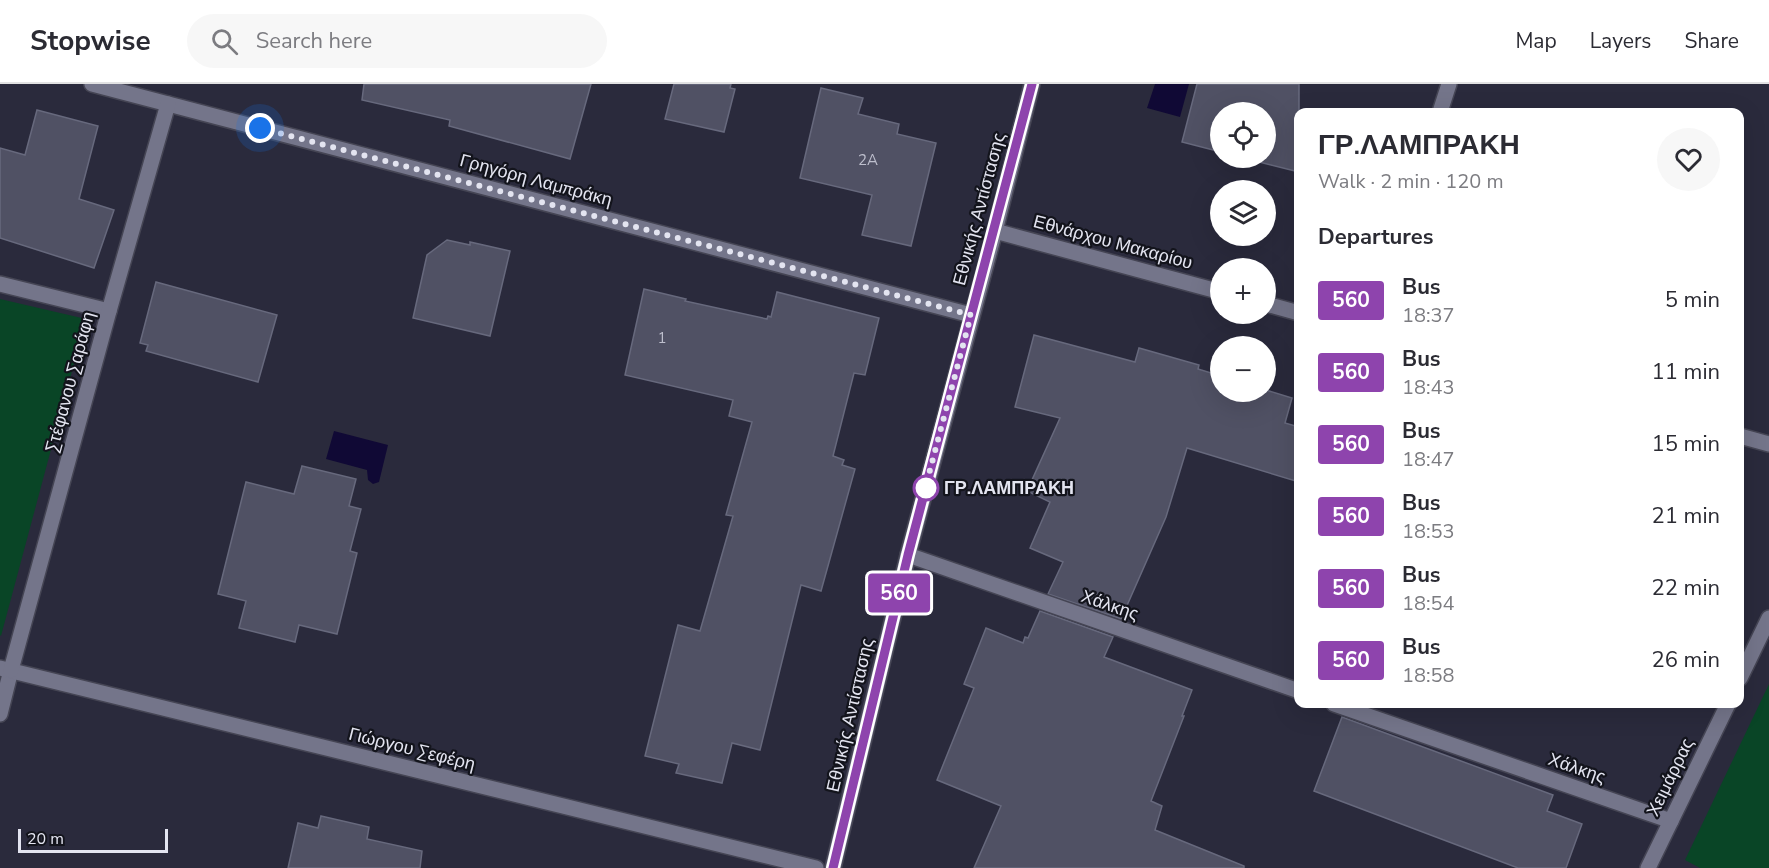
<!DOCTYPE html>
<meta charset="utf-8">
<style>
:root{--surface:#fff;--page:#f7f7f7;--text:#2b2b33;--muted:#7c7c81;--line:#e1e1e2}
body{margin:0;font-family:"Nunito Sans",sans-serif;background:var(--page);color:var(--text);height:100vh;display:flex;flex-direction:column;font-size:22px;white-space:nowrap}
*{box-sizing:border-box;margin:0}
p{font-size:20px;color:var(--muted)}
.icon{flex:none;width:33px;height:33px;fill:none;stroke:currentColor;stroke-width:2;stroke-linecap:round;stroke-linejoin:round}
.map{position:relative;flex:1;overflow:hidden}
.drawer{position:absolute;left:1294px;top:24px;width:450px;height:600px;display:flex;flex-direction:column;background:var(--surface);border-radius:12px;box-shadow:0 6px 24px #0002}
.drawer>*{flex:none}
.badge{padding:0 12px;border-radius:4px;font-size:21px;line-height:39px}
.fabs{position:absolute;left:1210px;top:18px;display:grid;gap:12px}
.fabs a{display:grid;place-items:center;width:66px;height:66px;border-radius:50%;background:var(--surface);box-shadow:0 6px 24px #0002;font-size:30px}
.scale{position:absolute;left:18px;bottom:15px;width:150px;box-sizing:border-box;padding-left:6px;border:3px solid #e3e4f0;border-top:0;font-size:16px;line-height:21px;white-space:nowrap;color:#e3e4f0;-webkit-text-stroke:4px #13141c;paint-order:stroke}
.you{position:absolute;width:30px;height:30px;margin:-15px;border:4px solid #fff;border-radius:50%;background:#1a73e8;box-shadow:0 0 0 9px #1a73e833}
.map>.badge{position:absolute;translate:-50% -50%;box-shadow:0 0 0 3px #fff}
h2{padding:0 24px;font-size:22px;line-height:54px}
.round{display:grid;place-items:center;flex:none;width:63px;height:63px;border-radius:32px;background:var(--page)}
.headline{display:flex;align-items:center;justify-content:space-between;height:102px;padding:0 24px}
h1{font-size:28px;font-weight:600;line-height:45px}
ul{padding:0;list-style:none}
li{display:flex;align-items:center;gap:18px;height:72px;padding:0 24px}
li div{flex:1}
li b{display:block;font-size:22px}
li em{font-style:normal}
li .badge{min-width:66px;font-weight:700;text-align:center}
header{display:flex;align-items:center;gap:36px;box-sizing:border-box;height:84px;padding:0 30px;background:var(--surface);border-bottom:2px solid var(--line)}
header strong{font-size:28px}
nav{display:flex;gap:33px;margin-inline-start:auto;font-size:21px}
.search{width:420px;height:54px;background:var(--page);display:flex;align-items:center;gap:15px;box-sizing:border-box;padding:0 21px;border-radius:33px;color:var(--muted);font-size:22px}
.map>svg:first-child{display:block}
</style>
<header>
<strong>Stopwise</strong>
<div class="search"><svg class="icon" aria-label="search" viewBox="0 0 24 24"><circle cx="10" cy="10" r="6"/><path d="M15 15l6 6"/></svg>Search here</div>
<nav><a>Map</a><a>Layers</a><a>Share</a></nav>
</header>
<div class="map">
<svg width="1769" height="784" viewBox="0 0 1769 784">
<rect width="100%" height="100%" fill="#2a2a3c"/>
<g fill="#094526">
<path d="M0,215L86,235L1,552L0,551Z"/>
<path d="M1769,600V784H1700L1685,776Z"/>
</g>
<g fill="#100935">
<path d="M1155,0H1189L1180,33L1147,24Z"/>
<path d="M334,347L388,361L379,398L373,400L368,396L367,386L326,375Z"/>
</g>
<g fill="#505164" stroke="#67697d" stroke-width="1.5">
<path d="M364,0H591L570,75L449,42L450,36L362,16Z"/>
<path d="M674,0H731L730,4L735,5L724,48L665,35Z"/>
<path d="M1197,0H1299V88L1243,74H1266V28H1221V68L1182,58Z"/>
<path d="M821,4L863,14L858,30L899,40L897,50L936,59L911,162L862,151L872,111L800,94Z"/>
<path d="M37,26L98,42L79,115L114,126L94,184L0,154V64L25,71Z"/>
<path d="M447,156L470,161V158L510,167L490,252L413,234L427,171Z"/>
<path d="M156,198L277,231L258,298L146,267L148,261L140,259Z"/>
<path d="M644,205L686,215L685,217L767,235L768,232L771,233L777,208L879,234L865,291L854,289L833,372L844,376L842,381L855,385L821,507L801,501L760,666L732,659L722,699L676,689L679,680L645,672L678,541L700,547L733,432L726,431L752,338L729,332L733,316L625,291Z"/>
<path d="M1034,251L1135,278L1139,264L1199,281L1198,285L1221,292V308H1266V306L1292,314L1285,339L1299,343V398L1187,364L1166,433L1121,535L1048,510L1063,478L1030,464L1050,418L1027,407L1060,334L1015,323Z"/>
<path d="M302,382L356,395L349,422L361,425L350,467L357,469L337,550L299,541L295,558L239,544L246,517L218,510L246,398L294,410Z"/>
<path d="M1040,527L1113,553L1104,573L1192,606L1182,632H1184L1151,717L1162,722L1155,746L1244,782V784H974L1001,722L937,696L974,604L964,600L986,544L1023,559L1025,553L1028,554Z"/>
<path d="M1342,633L1553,711L1547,727L1582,740L1566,784H1518L1314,707Z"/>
<path d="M321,732L369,743L367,755L422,767L420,784H288L298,739L318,744Z"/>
</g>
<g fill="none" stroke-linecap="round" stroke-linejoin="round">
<g stroke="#454554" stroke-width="18">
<path id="pedestrian" d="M0,630L11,586"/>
</g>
<g stroke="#454554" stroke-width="18">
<g id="minor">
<path d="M92,0L971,231"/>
<path d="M1440,28L1449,0"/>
<path d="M995,147L1221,208"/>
<path d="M0,200L109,227"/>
<path d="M1266,220L1299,229"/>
<path d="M1740,352L1769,360"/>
<path d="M908,471L1299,607"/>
<path d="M0,584L816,784"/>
<path d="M11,586L109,227L168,20"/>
<path d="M1740,594L1769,534"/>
<path d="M1334,620L1671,737"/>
<path d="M833,784L908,471L995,147L1032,0"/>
<path d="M1648,784L1728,620"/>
</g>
</g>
<use href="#pedestrian" stroke="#74758a" stroke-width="15"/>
<use href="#minor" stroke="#74758a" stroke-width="15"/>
</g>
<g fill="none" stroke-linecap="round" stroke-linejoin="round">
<g stroke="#fff" stroke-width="14">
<path id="line" d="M833,784L908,471L1032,0"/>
</g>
<use href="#line" stroke="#8e44ad" stroke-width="9"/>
<path stroke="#e3e4f0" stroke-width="6" stroke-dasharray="0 10.8" d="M260,44L971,231L925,405L926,404"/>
</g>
<circle fill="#fff" stroke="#8e44ad" stroke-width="3" cx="926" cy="404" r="12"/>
<g text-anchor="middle" stroke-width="4.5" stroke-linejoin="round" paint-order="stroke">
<g font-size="15" fill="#bebfcd">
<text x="868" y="81">2A</text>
<text x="662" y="259">1</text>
</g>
<g font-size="18" fill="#e3e4f0" stroke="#13141c">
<text transform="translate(536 96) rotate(15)" y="6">Γρηγόρη Λαμπράκη</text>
<text transform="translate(979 125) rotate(-75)" y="6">Εθνικής Αντίστασης</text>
<text transform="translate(1113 158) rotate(15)" y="6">Εθνάρχου Μακαρίου</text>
<text transform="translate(70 298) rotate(-75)" y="6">Στέφανου Σαράφη</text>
<text transform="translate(1110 521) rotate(19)" y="6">Χάλκης</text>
<text transform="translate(850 631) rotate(-77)" y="6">Εθνικής Αντίστασης</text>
<text transform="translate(412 665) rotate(14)" y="6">Γιώργου Σεφέρη</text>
<text transform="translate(1577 684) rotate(19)" y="6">Χάλκης</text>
<text transform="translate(1670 693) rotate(-64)" y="6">Χειμάρρας</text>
</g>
<g font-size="18" font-weight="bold" fill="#e3e4f0" stroke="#13141c" text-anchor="start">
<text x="944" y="410">ΓΡ.ΛΑΜΠΡΑΚΗ</text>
</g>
</g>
</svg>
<div class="fabs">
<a><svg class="icon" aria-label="locate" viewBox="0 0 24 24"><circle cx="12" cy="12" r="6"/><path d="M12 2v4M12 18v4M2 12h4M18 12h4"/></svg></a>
<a><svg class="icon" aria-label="layers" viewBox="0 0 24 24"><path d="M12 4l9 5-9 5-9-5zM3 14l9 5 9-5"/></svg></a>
<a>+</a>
<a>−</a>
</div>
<div class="scale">20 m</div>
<div class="you" style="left:260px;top:44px"></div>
<b class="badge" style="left:899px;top:509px;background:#8e44ad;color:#fff">560</b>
<section class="drawer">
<div class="headline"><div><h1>ΓΡ.ΛΑΜΠΡΑΚΗ</h1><p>Walk · 2 min · 120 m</p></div><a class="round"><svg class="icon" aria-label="heart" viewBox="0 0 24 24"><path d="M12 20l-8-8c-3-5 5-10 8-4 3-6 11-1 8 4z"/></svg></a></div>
<h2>Departures</h2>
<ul>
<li><span class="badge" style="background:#8e44ad;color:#fff">560</span><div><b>Bus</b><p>18:37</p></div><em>5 min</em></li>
<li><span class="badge" style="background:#8e44ad;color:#fff">560</span><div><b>Bus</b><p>18:43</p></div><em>11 min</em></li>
<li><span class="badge" style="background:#8e44ad;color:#fff">560</span><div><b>Bus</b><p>18:47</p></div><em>15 min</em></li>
<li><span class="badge" style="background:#8e44ad;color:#fff">560</span><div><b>Bus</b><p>18:53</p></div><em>21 min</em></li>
<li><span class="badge" style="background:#8e44ad;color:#fff">560</span><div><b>Bus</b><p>18:54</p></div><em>22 min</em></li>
<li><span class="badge" style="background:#8e44ad;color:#fff">560</span><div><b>Bus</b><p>18:58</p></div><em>26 min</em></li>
</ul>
</section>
</div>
